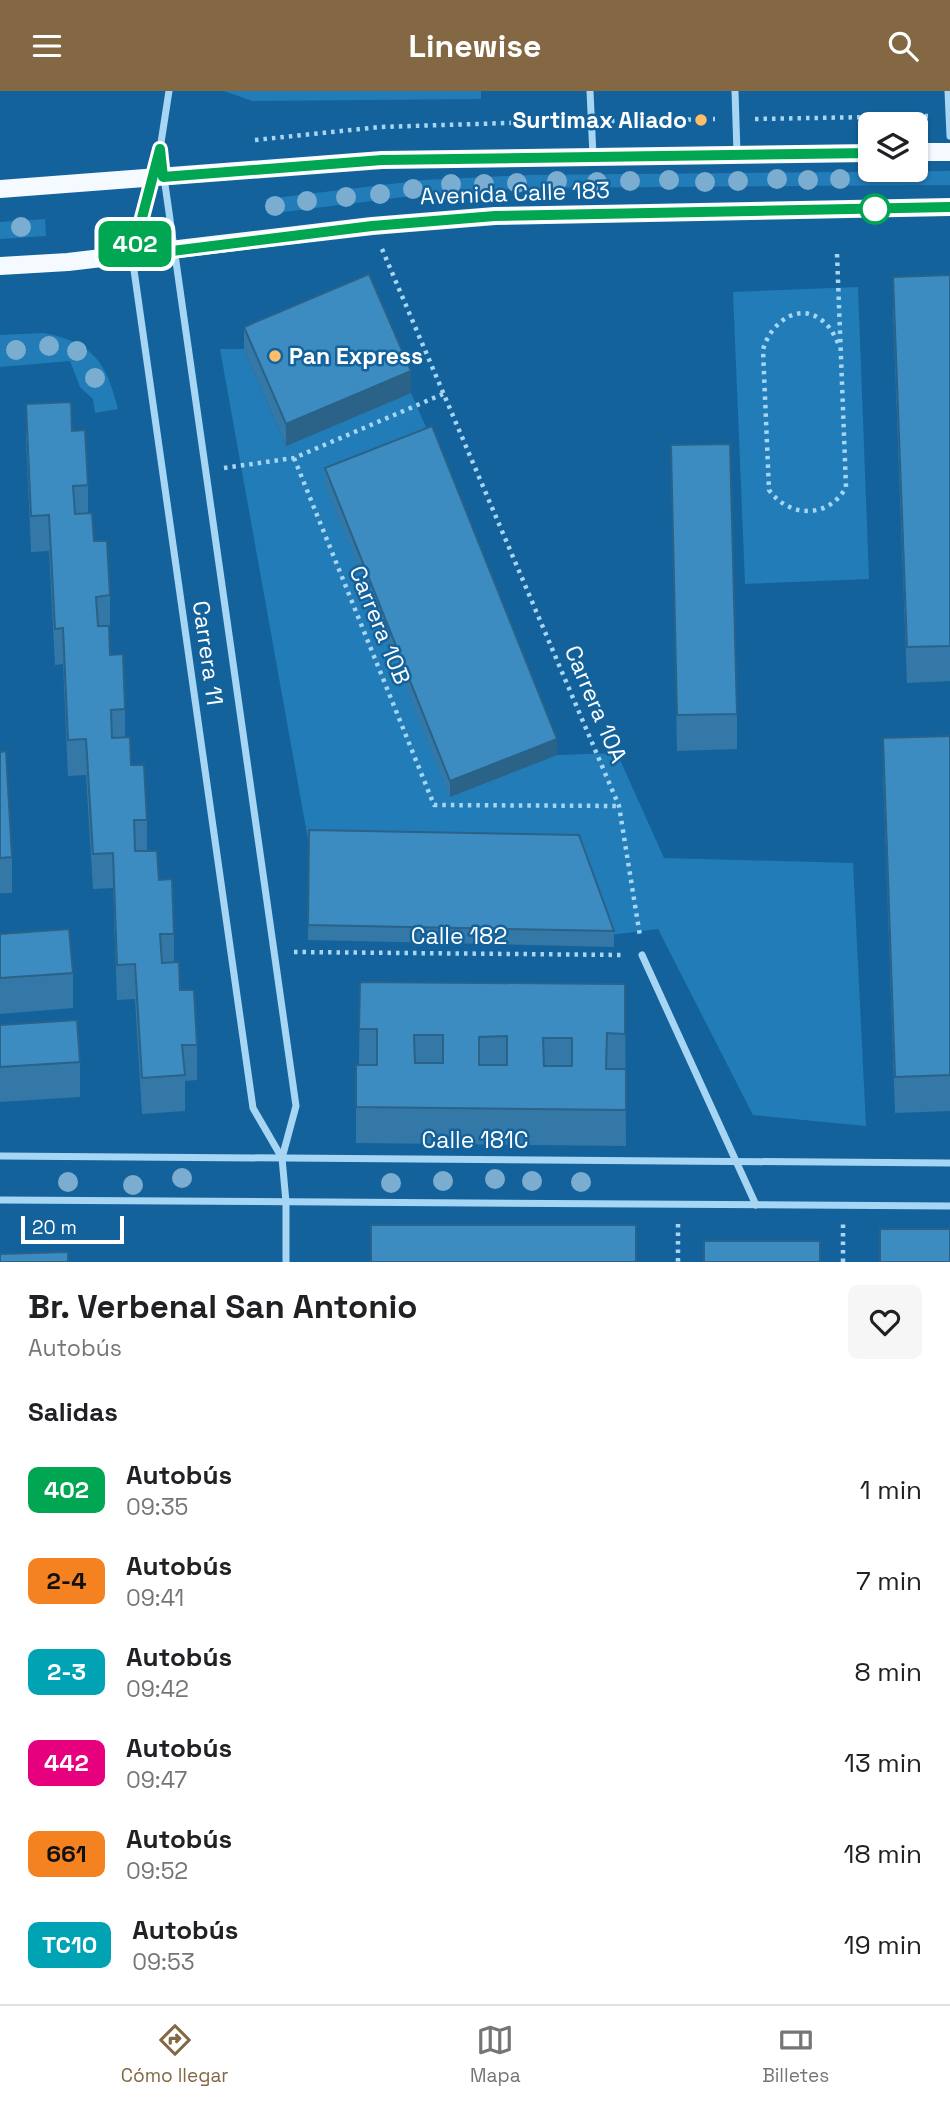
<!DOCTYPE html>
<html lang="es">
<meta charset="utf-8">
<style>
:root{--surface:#fff;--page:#f6f6f6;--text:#202124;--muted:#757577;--line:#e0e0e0;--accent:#846844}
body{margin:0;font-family:"Space Grotesk",sans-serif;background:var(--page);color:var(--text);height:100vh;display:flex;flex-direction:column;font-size:26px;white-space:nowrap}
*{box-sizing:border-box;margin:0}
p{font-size:23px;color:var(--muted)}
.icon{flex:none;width:38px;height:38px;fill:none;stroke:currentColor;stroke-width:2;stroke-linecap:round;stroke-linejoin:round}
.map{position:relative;height:1171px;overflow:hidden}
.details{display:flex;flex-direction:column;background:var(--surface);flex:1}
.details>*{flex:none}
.badge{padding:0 14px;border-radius:10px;font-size:24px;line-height:46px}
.tools{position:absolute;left:858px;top:21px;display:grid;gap:14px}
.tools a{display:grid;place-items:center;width:70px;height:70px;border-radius:10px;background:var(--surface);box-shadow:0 2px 5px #0004;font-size:35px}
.scale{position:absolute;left:21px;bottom:18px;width:103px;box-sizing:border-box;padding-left:7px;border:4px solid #fff;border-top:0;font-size:19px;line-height:24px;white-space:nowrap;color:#fff;-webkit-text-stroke:5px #13629b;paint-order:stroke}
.map>.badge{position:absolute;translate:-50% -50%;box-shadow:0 0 0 4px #fff}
h2{padding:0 28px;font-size:26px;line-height:63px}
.round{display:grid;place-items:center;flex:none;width:74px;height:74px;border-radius:10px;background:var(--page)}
.overview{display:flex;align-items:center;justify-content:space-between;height:119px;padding:0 28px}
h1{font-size:33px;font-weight:700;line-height:52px}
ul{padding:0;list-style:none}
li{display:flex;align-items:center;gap:21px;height:91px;padding:0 28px}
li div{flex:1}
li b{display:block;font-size:26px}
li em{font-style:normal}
li .badge{min-width:77px;font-weight:700;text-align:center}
header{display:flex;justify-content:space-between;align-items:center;height:91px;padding:0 28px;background:var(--accent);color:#fff;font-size:32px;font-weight:700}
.tabs{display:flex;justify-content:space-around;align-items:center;height:98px;border-top:2px solid var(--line);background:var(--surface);font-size:19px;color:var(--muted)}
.tabs a{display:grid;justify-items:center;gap:4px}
.tabs .on{color:var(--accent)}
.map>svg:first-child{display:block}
</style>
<header><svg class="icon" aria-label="menu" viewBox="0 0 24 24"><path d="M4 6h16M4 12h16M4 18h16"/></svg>Linewise<svg class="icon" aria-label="search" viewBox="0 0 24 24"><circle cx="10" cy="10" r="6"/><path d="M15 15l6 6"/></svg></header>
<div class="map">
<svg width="950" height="1171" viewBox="0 0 950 1171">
<rect width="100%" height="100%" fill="#13629b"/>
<g fill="#227cb8">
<path d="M224,0H481V8L252,10Z"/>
<path d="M950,80V94L526,97L427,103L268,123L266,108L424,89L528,84Z"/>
<path d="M45,128L46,145L0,148V131Z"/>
<path d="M858,196L869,488L745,493L733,201Z"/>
<path d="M44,242C94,252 106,271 118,318L95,322L93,308L80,296L70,270L0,276V244Z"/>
<path d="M220,258H244L286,355L411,302L432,350L450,705L557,664L617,662L664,767L853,772L866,1035L753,1024L658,838L610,844L309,754Z"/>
</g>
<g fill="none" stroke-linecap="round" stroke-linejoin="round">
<g stroke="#a7d5f4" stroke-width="4.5" stroke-dasharray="3.5 5" stroke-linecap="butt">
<path d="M755,28L928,25"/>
<path d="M611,30L715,28"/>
<path d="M255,49L380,36L571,30"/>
<path d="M382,158L619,715L640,845"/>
<path d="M837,163L846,396C829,428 789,427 769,399L763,259C770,232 800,208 825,232C832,238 836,248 840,256"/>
<path d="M294,367L434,714L619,715"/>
<path d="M224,377L294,367L443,303"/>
<path d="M294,861L625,864"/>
<path d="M678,1133V1171"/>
<path d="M843,1171V1133"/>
</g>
<g stroke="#a7d5f4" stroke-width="7">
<path d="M169,0L160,58L132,165L253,1017L282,1067"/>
<path d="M590,0L593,65"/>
<path d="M735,0L737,62"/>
<path d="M948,0L950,45"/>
<path d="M160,58L296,1015L282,1067L286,1111V1171"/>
<path d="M642,864L756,1114"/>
<path d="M0,1065L950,1072"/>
<path d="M0,1109L950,1115"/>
</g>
<g stroke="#f4faff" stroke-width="18">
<path d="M915,61H950"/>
<path d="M0,98L382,69L870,62"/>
<path d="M0,175L68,171L372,135L495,125L950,116"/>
</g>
</g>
<g fill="#7badd1">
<circle cx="777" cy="88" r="10"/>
<circle cx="840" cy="88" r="10"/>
<circle cx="669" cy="89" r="10"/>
<circle cx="808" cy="89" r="10"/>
<circle cx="557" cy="90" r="10"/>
<circle cx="630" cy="90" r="10"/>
<circle cx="738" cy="90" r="10"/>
<circle cx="597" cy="91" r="10"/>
<circle cx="705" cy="91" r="10"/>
<circle cx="517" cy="92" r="10"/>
<circle cx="451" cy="93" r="10"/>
<circle cx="484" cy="93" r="10"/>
<circle cx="413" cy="98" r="10"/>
<circle cx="380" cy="103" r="10"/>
<circle cx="346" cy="106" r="10"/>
<circle cx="307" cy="110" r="10"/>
<circle cx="275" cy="115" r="10"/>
<circle cx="21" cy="136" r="10"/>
<circle cx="49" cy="255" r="10"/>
<circle cx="16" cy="259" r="10"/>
<circle cx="77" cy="260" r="10"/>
<circle cx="95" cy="287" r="10"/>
<circle cx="182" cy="1087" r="10"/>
<circle cx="495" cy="1088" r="10"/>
<circle cx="443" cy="1090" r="10"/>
<circle cx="532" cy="1090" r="10"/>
<circle cx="68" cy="1091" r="10"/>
<circle cx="581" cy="1091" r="10"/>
<circle cx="391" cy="1092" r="10"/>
<circle cx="133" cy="1094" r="10"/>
</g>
<g fill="#3478a7">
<path d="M950,184V590L907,592L893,222V186Z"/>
<path d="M244,236L411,302L286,355L244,258Z"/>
<path d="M26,313L72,340L88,394V422L94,450L110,504V540H109L110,564L125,618V646L131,674L147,729V760L159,789L174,843V871L180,899L197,954V989L185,990V1020L142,1023L135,908L117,909L113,797L93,798L86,684L68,685L63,573L55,574L49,460L31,461L26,348Z"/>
<path d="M671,354L737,623V658L677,660Z"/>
<path d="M325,377L557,664L450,706L325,392Z"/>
<path d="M950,645V1020L895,1022L883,683V647Z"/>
<path d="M0,661L12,766V802H0Z"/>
<path d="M309,739L614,840V856L308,849Z"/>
<path d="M0,843L73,882V917L0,923Z"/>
<path d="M360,891L625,893L626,1055L356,1052V974L359,973Z"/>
<path d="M0,934L80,971V1006L0,1011Z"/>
</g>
<g fill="#2a6288">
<path d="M411,280V302L286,355V333Z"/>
<path d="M557,648V664L450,706V690Z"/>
</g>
<g fill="#3c8cc2" stroke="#2a6288" stroke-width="2" fill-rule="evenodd">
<path d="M369,183L411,280L286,333L244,236Z"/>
<path d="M950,184V555L907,556L893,186Z"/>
<path d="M71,311L72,340L85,339L88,394L73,395L75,423L92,422L94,450H107L110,504L96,506L98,535H109L110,564L123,563L125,618L111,619L112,647L130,646L131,674H144L147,729H134L135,760H157L159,789L172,788L174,843H160L162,872L179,871L180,899H194L197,954H182L185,984L142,987L135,873L117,874L113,762L93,763L86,648L68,649L63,537L55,538L49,424L31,425L26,313Z"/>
<path d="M432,335L557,648L450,690L325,377Z"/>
<path d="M730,353L737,623L677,624L671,354Z"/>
<path d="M950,645V984L895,986L883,647Z"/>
<path d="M6,660L12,766L0,767V661Z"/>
<path d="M309,739L579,744L614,840L308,834Z"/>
<path d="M69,838L73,882L0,887V843Z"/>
<path d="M360,891L625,893V943L607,942L606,978H626V1019L356,1016V974H377V938H359ZM414,944H443V972H415ZM507,945V974H479V946ZM543,947H572V975H544Z"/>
<path d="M77,929L80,971L0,976V934Z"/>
<rect x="371" y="1134" width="265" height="37"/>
<rect x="880" y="1138" width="70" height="33"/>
<rect x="704" y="1150" width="116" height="21"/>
<path d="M68,1161V1171H0V1163Z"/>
</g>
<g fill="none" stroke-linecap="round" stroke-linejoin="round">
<g stroke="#fff" stroke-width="16">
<path id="line" d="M870,62L382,69L163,86L160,58L132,165L372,135L495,125L950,116"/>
</g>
<use href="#line" stroke="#00a651" stroke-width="10"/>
</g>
<g fill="#ffbe6a" stroke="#13629b" stroke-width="2.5">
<circle cx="701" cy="29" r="7"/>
<circle cx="275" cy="265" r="7"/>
</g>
<circle fill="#fff" stroke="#00a651" stroke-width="3.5" cx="875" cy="118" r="14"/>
<g text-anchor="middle" stroke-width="5" stroke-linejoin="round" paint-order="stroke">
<g font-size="23" font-weight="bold" fill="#fff" stroke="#13629b" text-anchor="end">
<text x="687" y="37">Surtimax Aliado</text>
<text x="289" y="273" text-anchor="start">Pan Express</text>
</g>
<g font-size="23" fill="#fff" stroke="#13629b">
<text transform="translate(515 102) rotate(-2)" y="8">Avenida Calle 183</text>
<text transform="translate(380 534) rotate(68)" y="8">Carrera 10B</text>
<text transform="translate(208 562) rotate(82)" y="8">Carrera 11</text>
<text transform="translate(596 613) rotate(67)" y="8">Carrera 10A</text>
<text x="459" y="853">Calle 182</text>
<text x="475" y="1057">Calle 181C</text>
</g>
</g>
</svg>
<div class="tools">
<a><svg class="icon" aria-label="layers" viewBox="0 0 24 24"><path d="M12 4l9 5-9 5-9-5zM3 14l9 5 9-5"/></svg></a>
</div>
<div class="scale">20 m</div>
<b class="badge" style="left:135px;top:153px;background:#00a651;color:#fff">402</b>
</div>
<section class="details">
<div class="overview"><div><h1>Br. Verbenal San Antonio</h1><p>Autobús</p></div><a class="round"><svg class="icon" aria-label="heart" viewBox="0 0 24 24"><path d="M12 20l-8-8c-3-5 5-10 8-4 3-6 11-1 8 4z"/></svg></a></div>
<h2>Salidas</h2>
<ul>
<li><span class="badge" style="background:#00a651;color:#fff">402</span><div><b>Autobús</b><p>09:35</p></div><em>1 min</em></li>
<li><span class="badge" style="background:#f58220;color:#111">2-4</span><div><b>Autobús</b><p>09:41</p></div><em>7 min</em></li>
<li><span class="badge" style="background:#00a3b4;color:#fff">2-3</span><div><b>Autobús</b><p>09:42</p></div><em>8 min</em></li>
<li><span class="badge" style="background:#e6007e;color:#fff">442</span><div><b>Autobús</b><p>09:47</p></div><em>13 min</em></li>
<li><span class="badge" style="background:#f58220;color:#111">661</span><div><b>Autobús</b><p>09:52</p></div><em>18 min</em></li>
<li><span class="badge" style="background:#00a3b4;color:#fff">TC10</span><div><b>Autobús</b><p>09:53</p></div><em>19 min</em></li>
</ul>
</section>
<nav class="tabs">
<a class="on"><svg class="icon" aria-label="directions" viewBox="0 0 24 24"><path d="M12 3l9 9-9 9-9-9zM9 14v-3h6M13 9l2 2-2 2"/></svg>Cómo llegar</a>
<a><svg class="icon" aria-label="map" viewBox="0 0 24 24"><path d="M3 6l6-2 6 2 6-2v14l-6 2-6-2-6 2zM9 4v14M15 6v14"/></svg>Mapa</a>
<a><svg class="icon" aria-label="tickets" viewBox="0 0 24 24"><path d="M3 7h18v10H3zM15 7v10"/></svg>Billetes</a>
</nav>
